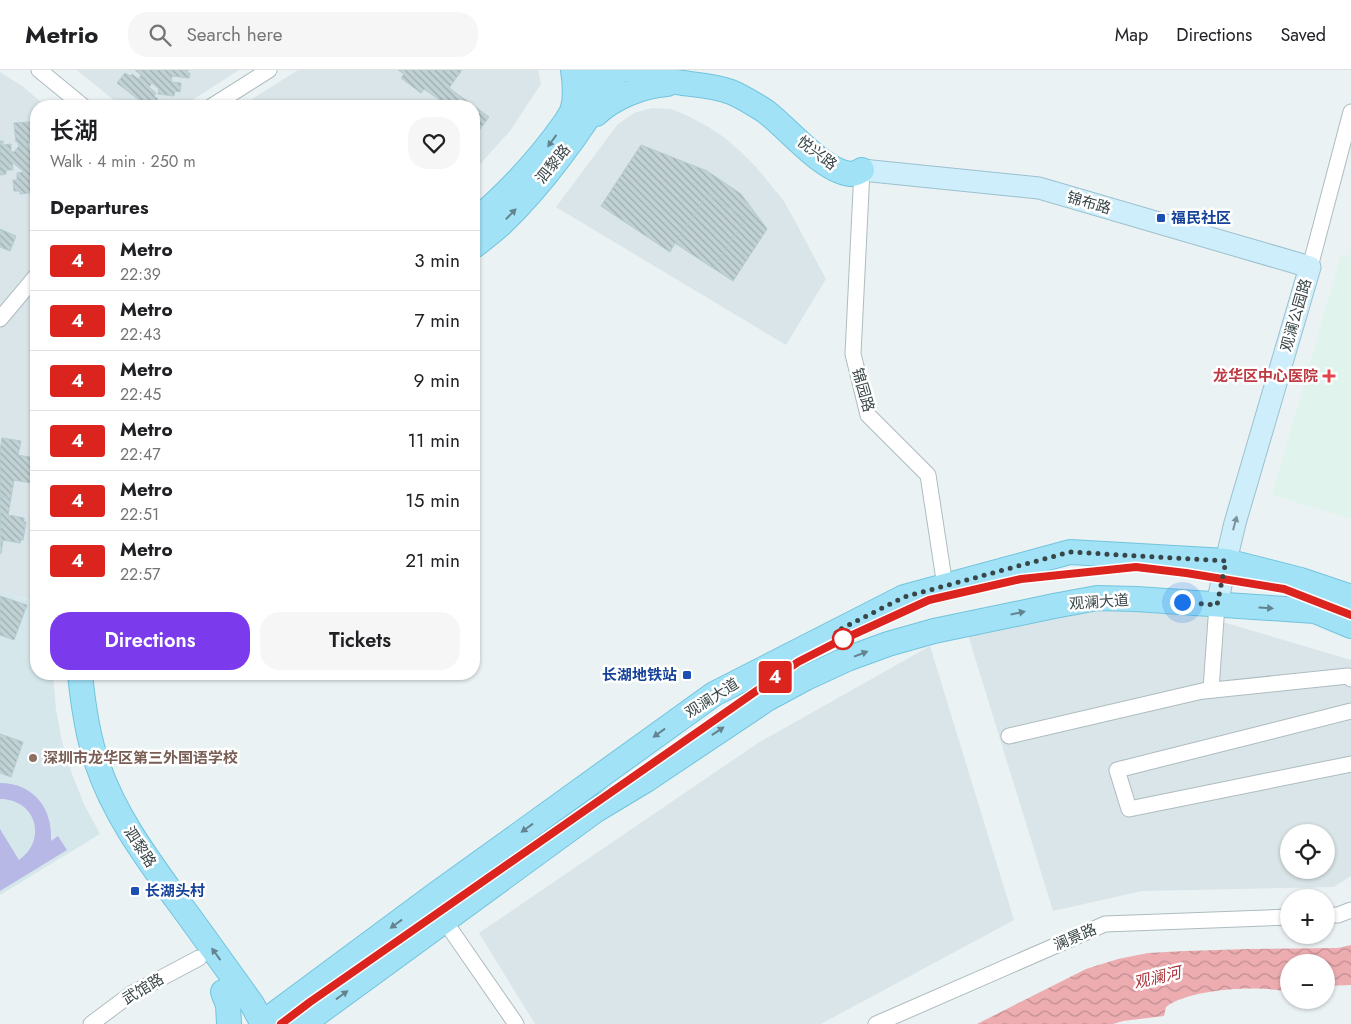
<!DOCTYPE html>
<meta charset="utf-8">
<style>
:root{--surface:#fff;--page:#f6f6f6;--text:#202124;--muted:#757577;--line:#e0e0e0;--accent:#7c3aed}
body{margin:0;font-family:Jost,"Noto Sans SC",sans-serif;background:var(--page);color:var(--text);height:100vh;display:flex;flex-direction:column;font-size:19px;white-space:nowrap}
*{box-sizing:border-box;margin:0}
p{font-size:16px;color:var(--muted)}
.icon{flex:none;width:28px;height:28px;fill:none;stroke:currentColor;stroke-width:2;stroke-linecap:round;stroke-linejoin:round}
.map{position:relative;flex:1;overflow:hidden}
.panel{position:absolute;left:30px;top:30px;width:450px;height:580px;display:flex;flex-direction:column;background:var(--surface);border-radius:20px;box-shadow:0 1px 4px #0004}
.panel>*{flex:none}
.badge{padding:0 10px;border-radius:4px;font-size:18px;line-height:32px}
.controls{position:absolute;left:1280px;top:754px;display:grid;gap:10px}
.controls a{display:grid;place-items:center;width:55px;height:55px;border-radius:50%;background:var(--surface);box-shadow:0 1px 4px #0004;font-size:25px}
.you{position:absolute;width:25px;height:25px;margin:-12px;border:4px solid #fff;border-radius:50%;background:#1a73e8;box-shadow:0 0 0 8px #1a73e833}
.map>.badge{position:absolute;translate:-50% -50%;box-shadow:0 0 0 2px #fff}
h2{padding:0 20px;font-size:19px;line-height:45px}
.round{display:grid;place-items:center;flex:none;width:52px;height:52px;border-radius:20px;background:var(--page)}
.overview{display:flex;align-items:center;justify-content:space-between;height:85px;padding:0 20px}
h1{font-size:24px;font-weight:600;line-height:38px}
.cta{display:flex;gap:10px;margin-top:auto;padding:10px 20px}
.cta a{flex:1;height:58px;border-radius:20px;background:var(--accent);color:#fff;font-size:20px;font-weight:600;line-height:58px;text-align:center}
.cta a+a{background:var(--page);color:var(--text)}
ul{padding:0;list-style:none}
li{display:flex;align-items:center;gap:15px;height:60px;padding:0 20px;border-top:1px solid var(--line)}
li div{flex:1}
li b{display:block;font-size:19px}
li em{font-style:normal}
li .badge{min-width:55px;font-weight:700;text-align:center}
header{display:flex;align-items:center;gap:30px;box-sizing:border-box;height:70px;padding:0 25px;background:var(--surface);border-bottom:1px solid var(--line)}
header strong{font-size:24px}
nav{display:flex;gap:28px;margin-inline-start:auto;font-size:18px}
.search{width:350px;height:45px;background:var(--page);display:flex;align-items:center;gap:12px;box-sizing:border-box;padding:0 18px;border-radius:20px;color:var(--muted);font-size:19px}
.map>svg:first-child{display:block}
</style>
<header>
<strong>Metrio</strong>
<div class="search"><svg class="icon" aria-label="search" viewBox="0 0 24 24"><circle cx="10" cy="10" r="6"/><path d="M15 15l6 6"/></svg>Search here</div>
<nav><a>Map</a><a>Directions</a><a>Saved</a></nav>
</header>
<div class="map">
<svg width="1351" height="954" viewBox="0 0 1351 954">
<defs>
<pattern id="water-waves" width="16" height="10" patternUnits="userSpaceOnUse" patternTransform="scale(1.25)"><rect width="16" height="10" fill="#ecacb0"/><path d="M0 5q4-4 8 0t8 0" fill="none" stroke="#c08e91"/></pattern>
<pattern id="building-back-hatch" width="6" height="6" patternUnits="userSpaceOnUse" patternTransform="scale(1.25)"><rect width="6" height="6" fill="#c1d2d5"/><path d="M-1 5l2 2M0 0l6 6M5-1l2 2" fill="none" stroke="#9eacaf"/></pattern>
</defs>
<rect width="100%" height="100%" fill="#ebf2f4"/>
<g fill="#d9e5e8" fill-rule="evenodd">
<path d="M77,0H239L183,36H121Z"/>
<path d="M298,0H538L541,14L510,61L491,82L474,101V36H241Z"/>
<path d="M0,2L22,16L46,36H36V514L32,531L0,520Z"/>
<path d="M652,38L671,39L688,46L707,56L725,68L741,82L756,97L783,130L794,149L826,209L786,275L556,137L618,54L634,43Z"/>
<path d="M1162,537L1199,545L1351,590V806L1334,817L1142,821L1053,841L968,565L1087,538ZM1289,762H1326V800H1289Z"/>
<path d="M930,576L1014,850L821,954H535L479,863L758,673Z"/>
</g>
<path fill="#d6e7ec" d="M0,520L36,533V604H53L56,639L62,672L72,704L84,734L100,764L0,825Z"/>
<path fill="#e0f4ed" d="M1341,184L1351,187V449L1272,425Z"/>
<path fill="#b7b8e5" d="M0,713C34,713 53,739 51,771L58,766L67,780L0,821V759L19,790C48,770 36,729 0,729Z"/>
<path fill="url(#water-waves)" d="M1351,875V915L1326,916V892H1289V921C1281,921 1273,919 1265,919C1240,917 1186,921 1166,937L1164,946L1123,951L1113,954H977L1086,899L1118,889L1148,883L1185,881L1249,879L1338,878Z"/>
<g fill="url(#building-back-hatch)" stroke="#b5ccd0">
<path d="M135,0H188L187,3H190L189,8L172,6L171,12L181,13L180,22L175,21L174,26L158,24L159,19L152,13L149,17L156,23L154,26L158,29L152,36H147L117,13L125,3L130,6L132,4L138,9L141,5Z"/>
<path d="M398,0H462L449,18L489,47L474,67V36H436L440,30L424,19L421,23L401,8L404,4Z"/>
<path d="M32,52L34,72L28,73L29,80L34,83H36V96L34,99V101H36V122L20,124V121H14L13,110H17V103L24,102L12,92L13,100H6V104L0,105V71H3V75L11,74V82H14L19,76L18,72H16L14,53Z"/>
<path d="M641,75L707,101L741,124L767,159L733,211L675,173L670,182L601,136Z"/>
<path d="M708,124L746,149L713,198L675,173Z"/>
<path d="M0,159L16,166L10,181L0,177Z"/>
<path d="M2,368L21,371L18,385L35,388L34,392H36L34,410L31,409V413L14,410L11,428L0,426V381Z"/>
<path d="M0,426L11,428L8,445L24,448V452H26L23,470H21L20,473L3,470L1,484Z"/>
<path d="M0,526L27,535L14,570L0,565Z"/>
<path d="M0,664L23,672L11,707L0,703Z"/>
</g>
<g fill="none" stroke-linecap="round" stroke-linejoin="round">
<g stroke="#aebcbf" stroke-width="17">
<g id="minor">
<path d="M39,0L83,36"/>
<path d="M212,36L269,0"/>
<path d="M862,100L853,284L868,345L928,405L945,516"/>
<path d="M1310,197L1351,42"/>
<path d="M0,249L36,206"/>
<path d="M1204,621L1348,606L1351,609"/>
<path d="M1351,641L1117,700L1129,739L1351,694"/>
<path d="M1009,666L1211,619L1217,535"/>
<path d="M1326,845H1338L1351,840"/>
<path d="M444,850L516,954"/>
<path d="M91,954L131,924L199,888"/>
<path d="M876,954L1105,854L1289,847"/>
</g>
</g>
<g stroke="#9cc0ce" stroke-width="23">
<path id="secondary" d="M862,100L1039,118L1310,197L1235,453L1226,491L1217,535"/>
</g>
<g stroke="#71c4dc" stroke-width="26">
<g id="primary">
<path d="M630,0C647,6 664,10 682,13C699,15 715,16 731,22C743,27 754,34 765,41C788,58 823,102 851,104C855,104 858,102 862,100"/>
<path d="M573,38C576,25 575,13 573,0"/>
<path d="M596,44C614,27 642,16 667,14"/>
<path d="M474,152C508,123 539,90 565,53C576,36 585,17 597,0"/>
<path d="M474,176C483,169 492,162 501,154C547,110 585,55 618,0"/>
<path d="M80,604C83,634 87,664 97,693C114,744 146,787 177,830C202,864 227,899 252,934L263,954"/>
<path d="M223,922L228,935L229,954"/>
<path d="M261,954L435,825L714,624L904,527L1070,482L1226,491L1301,510L1351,527"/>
<path d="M303,954L596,740L646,710L767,629L806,608L847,589L888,574L934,561L1054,536L1097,528L1136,529L1315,541L1351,556"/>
</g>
</g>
<use href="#minor" stroke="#fff" stroke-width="15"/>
<use href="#secondary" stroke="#ceeefb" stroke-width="21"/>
<use href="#primary" stroke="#a1e2f7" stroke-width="24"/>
</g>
<defs><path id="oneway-solid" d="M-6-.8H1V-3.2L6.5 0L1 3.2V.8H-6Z" transform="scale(1.25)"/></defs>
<g fill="#63848e">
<use href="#oneway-solid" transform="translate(552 71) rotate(126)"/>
<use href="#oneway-solid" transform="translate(511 144) rotate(-46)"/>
<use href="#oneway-solid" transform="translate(1266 538) rotate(3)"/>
<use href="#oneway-solid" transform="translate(1018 543) rotate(-12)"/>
<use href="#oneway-solid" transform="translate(861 584) rotate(-21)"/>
<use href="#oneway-solid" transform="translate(718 661) rotate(-34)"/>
<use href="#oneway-solid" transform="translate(659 663) rotate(144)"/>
<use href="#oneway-solid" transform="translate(527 758) rotate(144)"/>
<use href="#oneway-solid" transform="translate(396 854) rotate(144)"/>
<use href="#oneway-solid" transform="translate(216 884) rotate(-126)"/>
<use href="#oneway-solid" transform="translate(342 925) rotate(-36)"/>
</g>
<use fill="#7c9299" href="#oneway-solid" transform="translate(1235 453) rotate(-75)"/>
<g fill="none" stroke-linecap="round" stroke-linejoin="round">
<g stroke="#fff" stroke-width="11">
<path id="line" d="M281,954L310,932L798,592L837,572L929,530L1021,509L1136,497L1186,503L1284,519L1351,545"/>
</g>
<use href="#line" stroke="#dc241f" stroke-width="8"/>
<path stroke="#394648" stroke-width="5" stroke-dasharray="0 9" d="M843,569L835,562L904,527L1070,482L1226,491L1217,535L1182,532"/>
</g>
<g fill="#1a4fb4" stroke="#fff" stroke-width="2">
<rect x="1156" y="143" width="10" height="10" rx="2.5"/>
<rect x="682" y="600" width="10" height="10" rx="2.5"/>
<rect x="130" y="816" width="10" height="10" rx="2.5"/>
</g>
<path fill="#e0444e" stroke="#fff" stroke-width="2" d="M1326.5 298.5h5v5h5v5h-5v5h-5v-5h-5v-5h5z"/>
<circle fill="#fff" stroke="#dc241f" stroke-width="2.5" cx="843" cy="569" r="10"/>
<circle fill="#8d6e63" stroke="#fff" stroke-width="2" cx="33" cy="688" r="5"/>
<g text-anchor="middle" stroke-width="5" stroke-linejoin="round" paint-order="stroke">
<g font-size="15" fill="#394648" stroke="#fff">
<text transform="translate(817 83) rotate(37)" y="5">悦兴路</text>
<text transform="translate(553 94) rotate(-51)" y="5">泗黎路</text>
<text transform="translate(1089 133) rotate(16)" y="5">锦布路</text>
<text transform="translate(1296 245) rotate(-74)" y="5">观澜公园路</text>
<text transform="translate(863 320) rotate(74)" y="5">锦园路</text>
<text transform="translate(1099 532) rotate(-4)" y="5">观澜大道</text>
<text transform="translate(712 628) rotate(-32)" y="5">观澜大道</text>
<text transform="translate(140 777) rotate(57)" y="5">泗黎路</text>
<text transform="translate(1075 867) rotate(-23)" y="5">澜景路</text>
<text transform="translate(143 919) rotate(-31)" y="5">武馆路</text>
</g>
<g font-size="15" font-weight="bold" fill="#164399" stroke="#fff" text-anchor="start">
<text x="1171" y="153">福民社区</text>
<text x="677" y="610" text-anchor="end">长湖地铁站</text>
<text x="145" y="826">长湖头村</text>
</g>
<g font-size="15" font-weight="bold" fill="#be3a42" stroke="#fff" text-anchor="end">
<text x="1318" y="311">龙华区中心医院</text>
</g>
<g font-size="15" font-weight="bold" fill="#785e54" stroke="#fff" text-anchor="start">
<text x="43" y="693">深圳市龙华区第三外国语学校</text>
</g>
<g font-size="16" font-style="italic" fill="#ad393e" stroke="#fff">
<text transform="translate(1157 907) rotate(-13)" y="6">观澜河</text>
</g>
</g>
</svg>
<div class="controls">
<a><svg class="icon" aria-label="locate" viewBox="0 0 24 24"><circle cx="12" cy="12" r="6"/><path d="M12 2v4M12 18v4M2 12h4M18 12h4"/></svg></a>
<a>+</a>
<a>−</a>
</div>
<div class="you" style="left:1182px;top:532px"></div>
<b class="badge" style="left:775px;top:607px;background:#dc241f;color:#fff">4</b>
<section class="panel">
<div class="overview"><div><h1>长湖</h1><p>Walk · 4 min · 250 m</p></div><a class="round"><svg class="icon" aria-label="heart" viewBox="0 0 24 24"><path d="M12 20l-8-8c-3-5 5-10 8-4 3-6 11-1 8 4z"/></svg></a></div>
<h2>Departures</h2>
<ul>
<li><span class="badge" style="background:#dc241f;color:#fff">4</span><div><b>Metro</b><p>22:39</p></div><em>3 min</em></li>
<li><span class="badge" style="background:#dc241f;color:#fff">4</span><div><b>Metro</b><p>22:43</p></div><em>7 min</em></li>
<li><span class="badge" style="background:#dc241f;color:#fff">4</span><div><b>Metro</b><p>22:45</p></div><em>9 min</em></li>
<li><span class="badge" style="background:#dc241f;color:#fff">4</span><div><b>Metro</b><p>22:47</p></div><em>11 min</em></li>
<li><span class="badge" style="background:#dc241f;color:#fff">4</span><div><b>Metro</b><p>22:51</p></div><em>15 min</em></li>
<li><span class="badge" style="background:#dc241f;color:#fff">4</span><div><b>Metro</b><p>22:57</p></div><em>21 min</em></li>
</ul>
<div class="cta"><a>Directions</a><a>Tickets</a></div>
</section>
</div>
